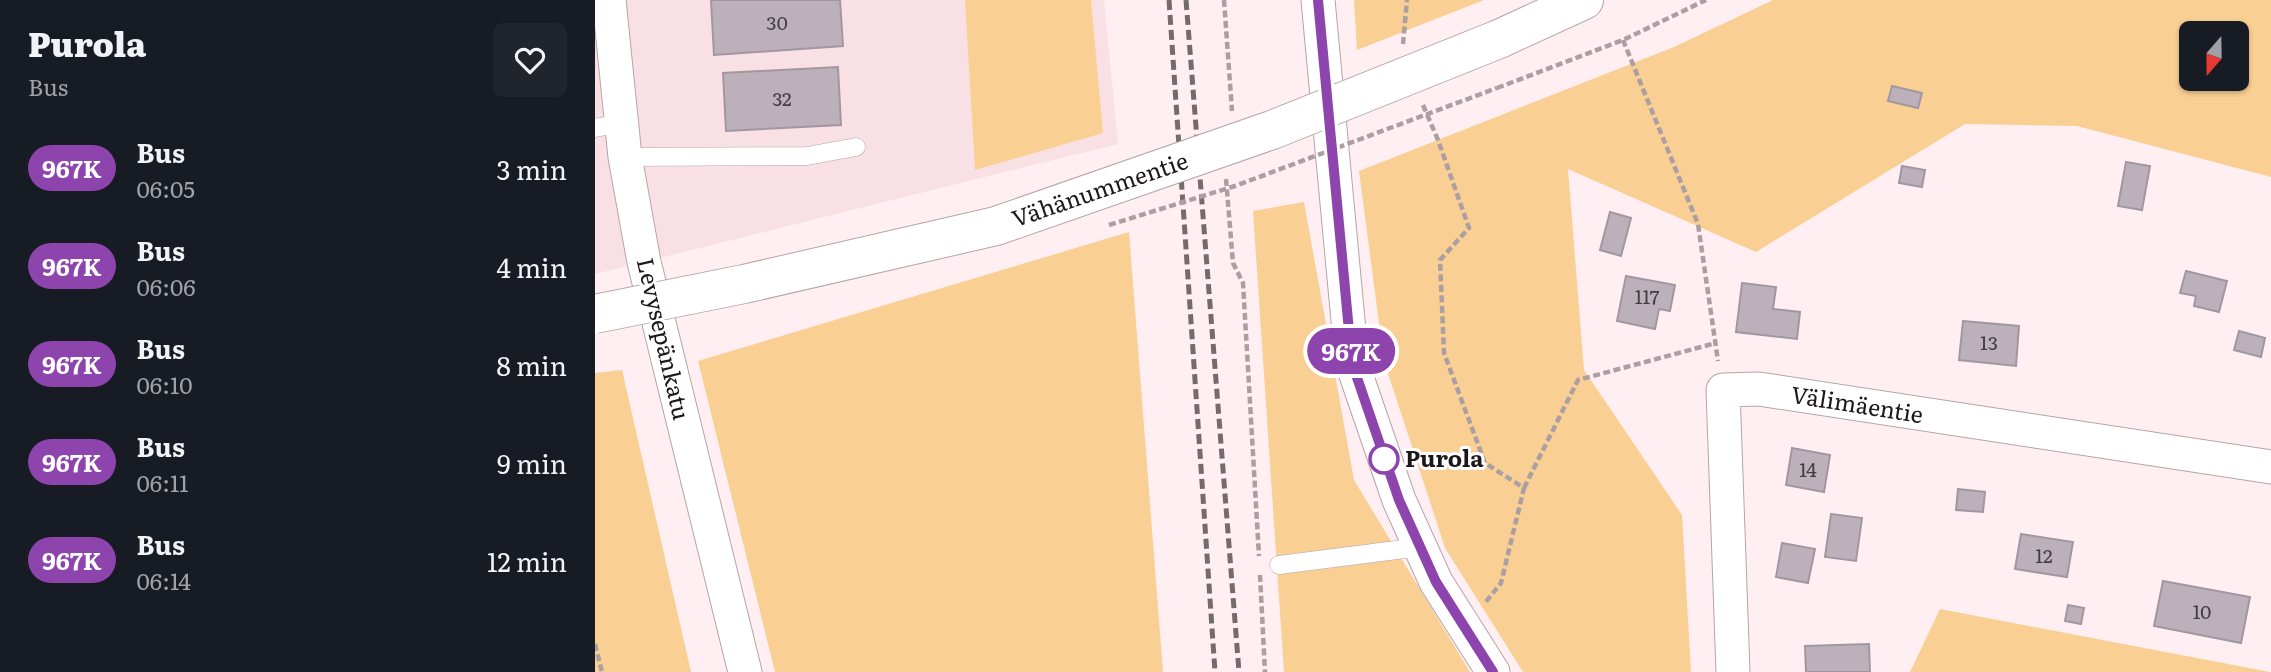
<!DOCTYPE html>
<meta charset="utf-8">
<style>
:root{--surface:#171b24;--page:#20242c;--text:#f1f3f6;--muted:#9ea1a6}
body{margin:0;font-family:Literata,serif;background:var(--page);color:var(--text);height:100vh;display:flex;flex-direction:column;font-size:26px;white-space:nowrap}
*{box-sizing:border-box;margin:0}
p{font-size:23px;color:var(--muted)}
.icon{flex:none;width:38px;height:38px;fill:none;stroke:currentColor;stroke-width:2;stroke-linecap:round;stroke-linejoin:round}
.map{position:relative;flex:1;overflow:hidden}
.side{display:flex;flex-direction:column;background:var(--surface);width:595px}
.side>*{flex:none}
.badge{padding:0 14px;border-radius:23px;font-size:24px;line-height:46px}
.needle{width:46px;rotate:200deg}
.controls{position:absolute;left:1584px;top:21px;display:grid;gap:14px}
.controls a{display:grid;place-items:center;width:70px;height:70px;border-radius:10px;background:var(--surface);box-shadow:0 2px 5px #0004;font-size:35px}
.map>.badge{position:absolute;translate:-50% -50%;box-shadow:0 0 0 4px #fff}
.round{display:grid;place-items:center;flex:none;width:74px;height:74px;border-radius:10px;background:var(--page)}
.overview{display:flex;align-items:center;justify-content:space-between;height:119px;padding:0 28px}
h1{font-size:33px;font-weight:800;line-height:52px}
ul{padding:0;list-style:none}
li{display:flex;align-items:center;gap:21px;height:98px;padding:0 28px}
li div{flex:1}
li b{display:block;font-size:26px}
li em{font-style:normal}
li .badge{min-width:77px;font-weight:700;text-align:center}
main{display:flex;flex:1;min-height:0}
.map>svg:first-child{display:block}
</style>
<main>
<section class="side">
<div class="overview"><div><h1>Purola</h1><p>Bus</p></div><a class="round"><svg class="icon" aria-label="heart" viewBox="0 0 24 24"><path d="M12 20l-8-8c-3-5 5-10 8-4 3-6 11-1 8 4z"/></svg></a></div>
<ul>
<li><span class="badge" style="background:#8e44ad;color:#fff">967K</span><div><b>Bus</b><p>06:05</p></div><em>3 min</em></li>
<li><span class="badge" style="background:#8e44ad;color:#fff">967K</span><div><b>Bus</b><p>06:06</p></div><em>4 min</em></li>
<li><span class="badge" style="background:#8e44ad;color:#fff">967K</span><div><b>Bus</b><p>06:10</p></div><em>8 min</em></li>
<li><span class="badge" style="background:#8e44ad;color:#fff">967K</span><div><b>Bus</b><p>06:11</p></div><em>9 min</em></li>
<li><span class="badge" style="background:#8e44ad;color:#fff">967K</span><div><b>Bus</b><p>06:14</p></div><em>12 min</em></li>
</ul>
</section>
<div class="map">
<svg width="1676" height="672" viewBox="0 0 1676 672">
<rect width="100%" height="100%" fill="#ffeff2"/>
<path fill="#f9e0e5" d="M0,0H509L523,144L0,274Z"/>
<g fill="#facf94" fill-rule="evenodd">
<path d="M370,0H496L508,133L380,170Z"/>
<path d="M759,0H889L762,50Z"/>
<path d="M1178,0H1676V177L1482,126L1370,124L1161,252L973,169L989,370L1087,515L1096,672H928L850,548L789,361L764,171L1079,47ZM1596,33H1642V79H1596Z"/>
<path d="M709,202L759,480L875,672H689L658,211Z"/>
<path d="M534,232L568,672H180L103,361Z"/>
<path d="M27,370L96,672H0V373Z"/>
<path d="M1345,609L1675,672H1315Z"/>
</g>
<g fill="#bcb1bb" stroke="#a297a0" stroke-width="2">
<path d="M116,0H245L248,46L119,55Z"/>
<path d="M243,67L246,125L131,131L128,73Z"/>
<path d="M1297,86L1327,93L1323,108L1293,101Z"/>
<path d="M1531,162L1555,166L1547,210L1523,206Z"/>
<path d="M1307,166L1330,170L1327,187L1304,183Z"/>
<path d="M1015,212L1036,218L1026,256L1005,250Z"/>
<path d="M1591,271L1632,281L1624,312L1599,306L1601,296L1585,293Z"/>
<path d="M1031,276L1080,285L1075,311L1064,309L1060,329L1022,321Z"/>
<path d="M1147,283L1181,287L1178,309L1205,312L1202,339L1141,332Z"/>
<path d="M1368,321L1424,326L1421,366L1364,360Z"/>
<path d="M1644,331L1670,338L1666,357L1639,350Z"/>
<path d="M1197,448L1235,455L1229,492L1191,485Z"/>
<path d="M1363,489L1390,492L1388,512L1361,510Z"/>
<path d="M1236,514L1267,518L1261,561L1230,557Z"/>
<path d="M1426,534L1478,542L1472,577L1420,569Z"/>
<path d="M1187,543L1220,549L1213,583L1181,577Z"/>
<path d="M1568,581L1655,597L1646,643L1559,626Z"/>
<path d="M1473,605L1489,608L1486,624L1470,621Z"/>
<path d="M1274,644L1275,672H1211L1210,646Z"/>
</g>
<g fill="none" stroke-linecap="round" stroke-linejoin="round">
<g stroke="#b4a5a8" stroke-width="19">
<g id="service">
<path d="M0,128L27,123"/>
<path d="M30,157L212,156L261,147"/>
<path d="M684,565L825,547"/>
</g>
</g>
<g stroke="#b4a5a8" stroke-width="35">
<g id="minor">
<path d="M14,0L30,157L49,262L150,672"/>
<path d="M723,0L757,363L804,500L841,582L898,672"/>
<path d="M1138,672L1128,390L1164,389L1676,467"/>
</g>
</g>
<g stroke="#b4a5a8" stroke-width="40">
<path id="secondary" d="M904,39L989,0"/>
</g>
<g stroke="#ab9fa1" stroke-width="4.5" stroke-dasharray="7 3.5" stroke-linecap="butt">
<path d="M629,0L637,111"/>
<path d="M1028,40L1103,224L1123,361"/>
<path d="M808,44L812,0"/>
<path d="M902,88L1028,40L1111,0"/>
<path d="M828,105L843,140L874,228L845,260L849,353L890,463L929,488L906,583L890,603"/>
<path d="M631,179L638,263L648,283L664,556"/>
<path d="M929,488L983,380L1121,343"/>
<path d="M665,575L670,672"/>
<path d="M0,644L7,672"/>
</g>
<use href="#service" stroke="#fff" stroke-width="18"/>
<use href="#minor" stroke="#fff" stroke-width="33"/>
<use href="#secondary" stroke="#fff" stroke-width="38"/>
<g stroke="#746b6d" stroke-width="5" stroke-dasharray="10 5" stroke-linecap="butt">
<path d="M574,0L620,672"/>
<path d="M591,0L644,672"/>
</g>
<g stroke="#b4a5a8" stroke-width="40" stroke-linecap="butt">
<path id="secondary-bridge" d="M0,314L149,284L401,226L677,130L904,39"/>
</g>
<path stroke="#ab9fa1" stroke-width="4.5" stroke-dasharray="7 3.5" stroke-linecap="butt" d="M514,225L640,186L902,88"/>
<use href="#secondary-bridge" stroke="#fff" stroke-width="38"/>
</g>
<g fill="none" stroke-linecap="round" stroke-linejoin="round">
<g stroke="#fff" stroke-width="16">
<path id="line" d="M723,0L757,363L804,500L841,582L898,672"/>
</g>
<use href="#line" stroke="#8e44ad" stroke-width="10"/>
</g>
<circle fill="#fff" stroke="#8e44ad" stroke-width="3.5" cx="789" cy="459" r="14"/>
<g text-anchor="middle" stroke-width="6" stroke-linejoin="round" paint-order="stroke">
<g font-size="19" fill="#443e41">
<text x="182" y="30">30</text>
<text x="187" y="106">32</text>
<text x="1052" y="304">117</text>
<text x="1394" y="350">13</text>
<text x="1213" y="477">14</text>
<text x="1449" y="563">12</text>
<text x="1607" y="619">10</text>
</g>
<g font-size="23" fill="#1c1718" stroke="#fff">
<text transform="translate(505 190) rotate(-19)" y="8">Vähänummentie</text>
<text transform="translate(68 339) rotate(77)" y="8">Levysepänkatu</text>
<text transform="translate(1262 405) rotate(9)" y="8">Välimäentie</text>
</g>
<g font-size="23" font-weight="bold" fill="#1c1718" stroke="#fff" text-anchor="start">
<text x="810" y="467">Purola</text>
</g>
</g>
</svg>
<div class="controls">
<a><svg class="needle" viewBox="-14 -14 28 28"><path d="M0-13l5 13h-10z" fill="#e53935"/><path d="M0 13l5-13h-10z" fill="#9ea1a6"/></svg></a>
</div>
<b class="badge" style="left:756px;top:351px;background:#8e44ad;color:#fff">967K</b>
</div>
</main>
